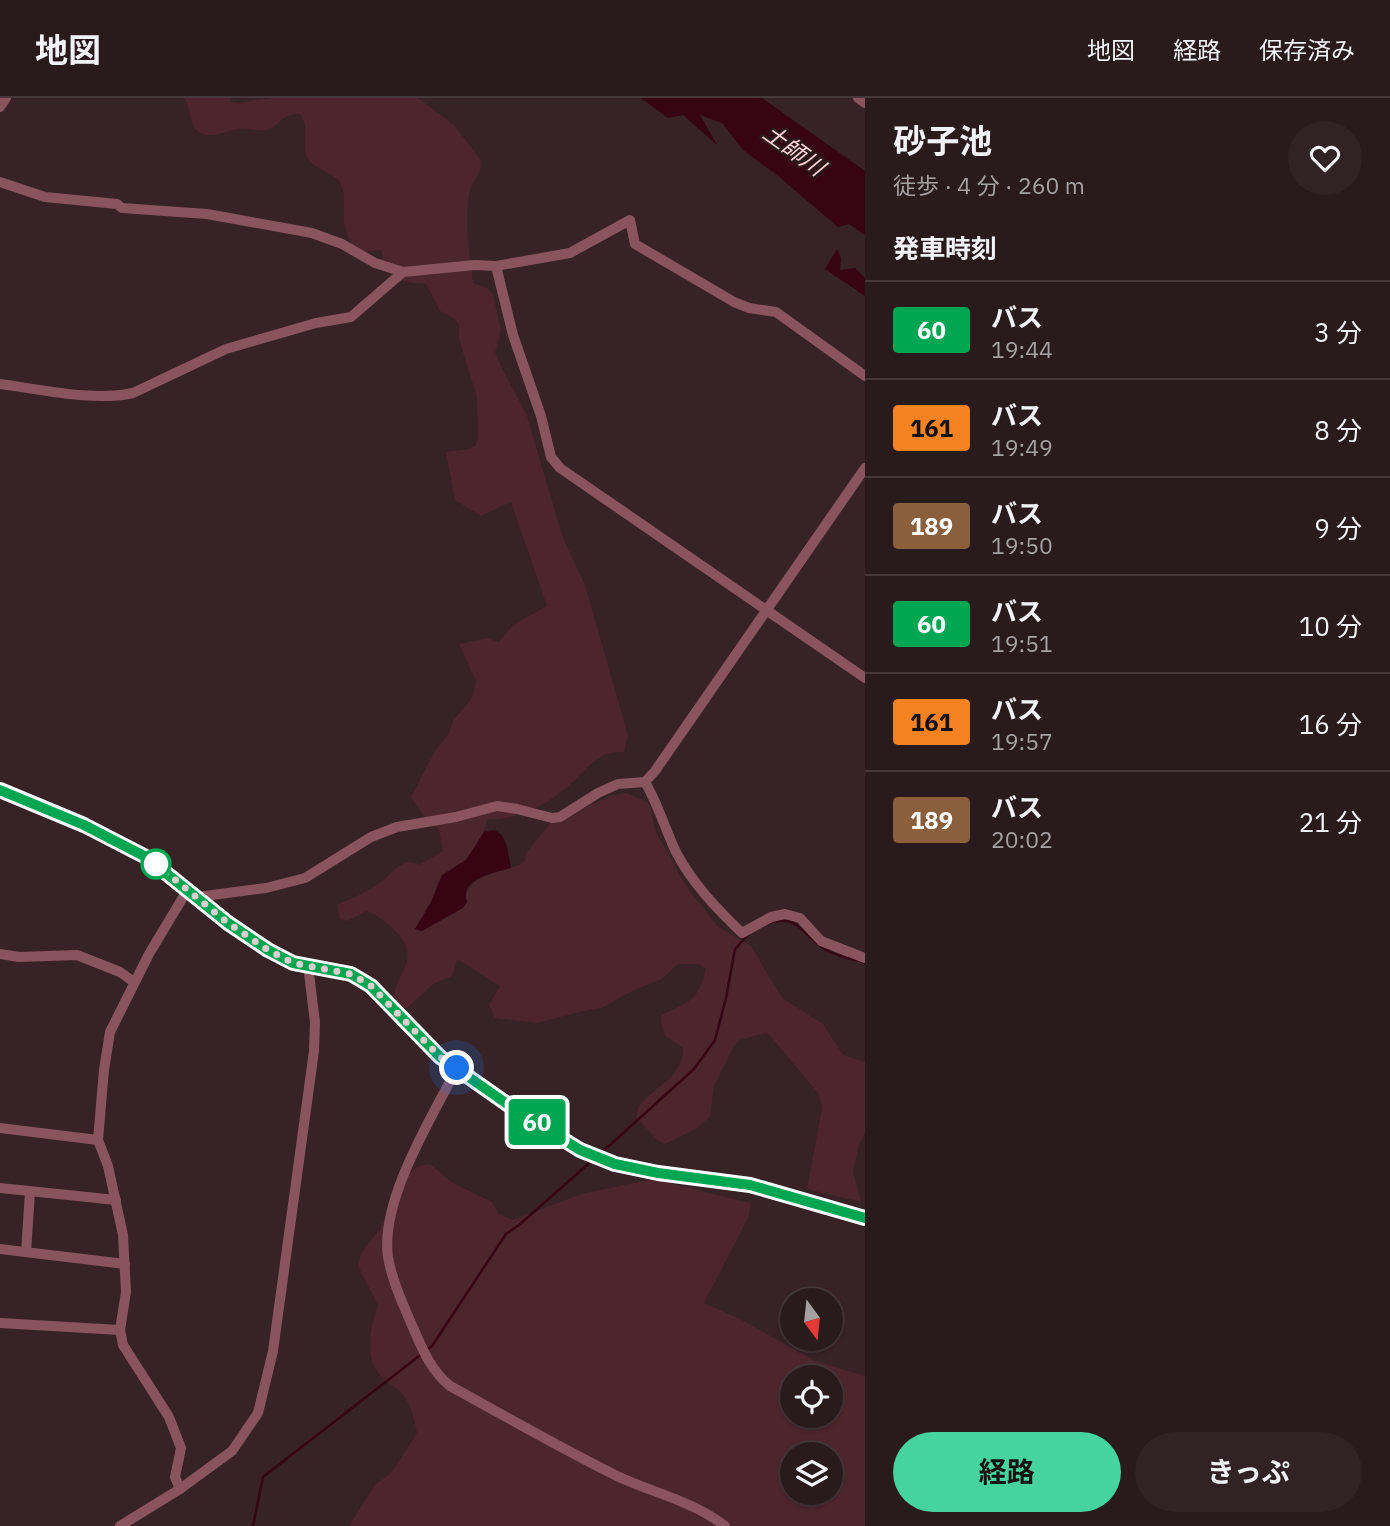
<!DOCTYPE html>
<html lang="ja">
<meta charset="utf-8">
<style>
:root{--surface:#291a1c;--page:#312325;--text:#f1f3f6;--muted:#a5a1a3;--line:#45383b;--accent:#45d49f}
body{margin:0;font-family:"IBM Plex Sans","Noto Sans JP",sans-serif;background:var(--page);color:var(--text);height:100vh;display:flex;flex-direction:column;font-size:26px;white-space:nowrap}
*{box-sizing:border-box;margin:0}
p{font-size:23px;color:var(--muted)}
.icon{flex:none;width:38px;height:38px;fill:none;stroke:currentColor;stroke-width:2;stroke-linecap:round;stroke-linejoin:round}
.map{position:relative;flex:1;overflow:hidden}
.panel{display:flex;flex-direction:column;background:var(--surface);width:525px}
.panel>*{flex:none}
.badge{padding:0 14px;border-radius:5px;font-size:24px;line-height:46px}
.needle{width:46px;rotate:165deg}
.controls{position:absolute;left:780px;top:1190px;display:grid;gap:14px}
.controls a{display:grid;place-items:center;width:63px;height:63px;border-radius:50%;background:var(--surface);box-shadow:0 2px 5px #0004,0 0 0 2px var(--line);font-size:35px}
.you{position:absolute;width:35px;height:35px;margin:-18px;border:5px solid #fff;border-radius:50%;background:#1a73e8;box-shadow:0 0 0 10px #1a73e833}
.map>.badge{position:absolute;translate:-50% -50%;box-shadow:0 0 0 4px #fff}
h2{padding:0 28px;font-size:26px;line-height:63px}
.round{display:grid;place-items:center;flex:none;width:74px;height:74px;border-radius:37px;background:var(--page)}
.headline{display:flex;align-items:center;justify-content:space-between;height:119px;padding:0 28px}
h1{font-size:33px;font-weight:700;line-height:52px}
.action{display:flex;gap:14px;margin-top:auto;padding:14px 28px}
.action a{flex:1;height:80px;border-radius:42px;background:var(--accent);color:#111;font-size:28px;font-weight:700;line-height:80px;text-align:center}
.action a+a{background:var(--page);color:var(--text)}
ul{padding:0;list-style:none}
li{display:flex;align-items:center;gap:21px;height:98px;padding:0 28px;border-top:2px solid var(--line)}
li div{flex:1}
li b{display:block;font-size:26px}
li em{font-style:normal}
li .badge{min-width:77px;font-weight:700;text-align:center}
header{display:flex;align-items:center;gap:42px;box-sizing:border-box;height:98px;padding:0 35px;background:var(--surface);border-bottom:2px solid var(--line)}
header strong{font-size:33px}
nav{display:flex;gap:38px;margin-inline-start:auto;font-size:24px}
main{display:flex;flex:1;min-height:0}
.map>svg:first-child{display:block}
</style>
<header>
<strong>地図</strong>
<nav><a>地図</a><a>経路</a><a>保存済み</a></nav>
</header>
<main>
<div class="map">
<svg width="865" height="1428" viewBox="0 0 865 1428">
<rect width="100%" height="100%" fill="#372226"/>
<g fill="#4d252d" fill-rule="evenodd">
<path d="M184,0H230L231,4L238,5L271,0H418L454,27L480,61C484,77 471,81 469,96C465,129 469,152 473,185L487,190L493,196L501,233L495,254L497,260L527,318L563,440L585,487L628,637L624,654C594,653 587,673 566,690C545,708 516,723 488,721L482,739L466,762L442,777L431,804L415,831L465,798C473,776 500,773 520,767L525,762L526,755L550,725L613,697L627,695L647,704L651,711L655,732L685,786L717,828L751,848L782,900L823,926L843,957L865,964V1035L859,1047L853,1073L861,1104L807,1091L822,1010L819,996L771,939L766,935L739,942L734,948L714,988L710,1018L698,1030L665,1046C656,1042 651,1035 644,1028C640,1024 636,1020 637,1014C639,997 686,981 683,950L665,938L661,924L662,917C690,903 698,903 706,871L700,866H678L662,881L630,894L602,910L579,914L538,925L495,920L489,907L500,888L457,861L452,878L433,886L407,910H400C377,884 435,865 390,828C383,822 376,816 367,813L347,823L340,821L337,807C353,800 368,794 382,783C389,778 395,769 403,766C410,763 414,764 419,767L443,753L439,732L423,717L411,699L435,653L449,635L454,621L469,604L473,597L476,583L459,546L487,540L499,544L513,527L547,508L511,404L481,418L455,402L446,354L469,351L475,348L478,341L477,299L459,241V227L454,220L440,213L426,186C419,184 415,186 409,184C391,180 384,170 381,152L359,154L353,151C350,143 346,133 344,125C342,110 348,95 338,82C330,73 312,70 307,59C302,45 310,29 300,16C277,17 281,29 266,32C257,34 247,29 238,31C228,33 209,41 200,35C188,26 192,10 184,0Z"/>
<path d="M430,1066L453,1085L492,1104L499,1116L513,1122L581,1096L653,1081L751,1105L749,1118L704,1205L740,1221L815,1263L865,1278V1428H349L375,1387L391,1375L417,1335C414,1322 412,1309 404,1298C398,1289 385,1285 379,1276C363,1254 371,1230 378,1207L358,1168L361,1155L380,1131L406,1079L416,1069ZM793,1279H831V1318H793ZM793,1356H831V1395H793Z"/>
</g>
<g fill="#360413">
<path d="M641,0H762L865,73V137L849,126L838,129L778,78L743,52L722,25L700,17L717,47L683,17L668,20Z"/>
<path d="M837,151L841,160L840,172L855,170L865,180V198L825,171Z"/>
<path d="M493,732C508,735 508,757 511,770C495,775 459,780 467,804L463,810L422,833L415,831L431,804L442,777L466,762L484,734Z"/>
</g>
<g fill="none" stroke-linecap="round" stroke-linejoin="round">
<g stroke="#360413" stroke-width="2.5">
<path d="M767,826C801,813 803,841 828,853C839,859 853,861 865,865"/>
<path d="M600,1056L694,971L715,942L726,900L735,851L749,836"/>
<path d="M253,1428L263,1379L432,1248L506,1136L519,1127L595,1060"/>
</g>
<g stroke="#89545d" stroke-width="10">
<path d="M858,0L865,5"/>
<path d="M0,9L6,0"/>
<path d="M0,84L45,99L117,106L122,110L207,116L312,135L342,146L375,165L403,174L475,167L496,168L570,155L630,122L635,146L734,204L749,210L776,214L865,278"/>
<path d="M496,168L513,237L541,318L551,359L560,370L865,580"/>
<path d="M0,286C40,291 93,304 133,295L226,251L316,225L351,219L403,174"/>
<path d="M645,684C658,706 665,731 676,754C692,785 717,811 742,835L771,819L785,816L800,820L821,843L865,860"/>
<path d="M0,692L84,727L146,759L228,825L268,852L293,865L351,876L371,888L440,959L510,1008L580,1052L615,1066L658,1075L750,1087L865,1120"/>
<path d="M197,799L266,790L305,780L371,739L397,729L456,719L497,708L517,711L552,720L560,719L598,695L618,686L645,684L655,673L865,370"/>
<path d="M0,856L19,859L77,857L120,874L134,884"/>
<path d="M457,970C431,1021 380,1102 388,1159C392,1182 402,1204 411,1225C421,1248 430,1272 450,1288C505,1318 560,1350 617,1378C653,1395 693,1403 725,1428"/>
<path d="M0,1030L98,1042"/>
<path d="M0,1090L116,1102"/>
<path d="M0,1151L125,1166"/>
<path d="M26,1154L30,1094"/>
<path d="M0,1225L120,1232"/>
<path d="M180,1391L175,1379L181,1350L169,1319L123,1247L120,1232L126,1194L123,1137L108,1068L98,1042L104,972L110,934L149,856L188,791"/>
<path d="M120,1428L180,1391L232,1353L258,1315L273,1253L314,953L315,924L308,867"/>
</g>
</g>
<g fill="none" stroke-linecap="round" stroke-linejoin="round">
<g stroke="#fff" stroke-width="16">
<path id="line" d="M0,692L84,727L146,759L228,825L268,852L293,865L351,876L371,888L440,959L510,1008L580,1052L615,1066L658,1075L750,1087L865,1120"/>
</g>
<use href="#line" stroke="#00a651" stroke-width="10"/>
<path stroke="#ddced0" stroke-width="7" stroke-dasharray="0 12.6" d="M156,766L228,825L268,852L293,865L351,876L371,888L440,959L457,970"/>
</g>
<circle fill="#fff" stroke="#00a651" stroke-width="3.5" cx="156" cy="766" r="14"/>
<g text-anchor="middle" stroke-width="5" stroke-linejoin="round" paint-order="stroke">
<g font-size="23" font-style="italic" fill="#ffd2d8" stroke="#2d191c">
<text transform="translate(794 52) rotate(36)" y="8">土師川</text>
</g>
</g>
</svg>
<div class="controls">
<a><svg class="needle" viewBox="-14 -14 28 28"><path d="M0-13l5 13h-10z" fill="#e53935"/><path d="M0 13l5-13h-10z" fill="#a5a1a3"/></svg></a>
<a><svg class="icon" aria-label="locate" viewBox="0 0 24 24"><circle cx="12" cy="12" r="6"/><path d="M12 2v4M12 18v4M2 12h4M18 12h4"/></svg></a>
<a><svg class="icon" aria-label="layers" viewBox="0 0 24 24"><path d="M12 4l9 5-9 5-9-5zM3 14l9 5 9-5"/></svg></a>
</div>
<div class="you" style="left:457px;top:970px"></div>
<b class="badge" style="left:537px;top:1024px;background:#00a651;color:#fff">60</b>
</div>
<section class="panel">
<div class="headline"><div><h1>砂子池</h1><p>徒歩 · 4 分 · 260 m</p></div><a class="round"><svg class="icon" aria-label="heart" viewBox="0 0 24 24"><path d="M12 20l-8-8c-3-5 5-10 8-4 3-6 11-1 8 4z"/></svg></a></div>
<h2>発車時刻</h2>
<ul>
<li><span class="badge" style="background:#00a651;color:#fff">60</span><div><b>バス</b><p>19:44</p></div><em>3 分</em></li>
<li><span class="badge" style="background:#f58220;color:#111">161</span><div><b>バス</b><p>19:49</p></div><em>8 分</em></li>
<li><span class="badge" style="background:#8b5e3c;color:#fff">189</span><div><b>バス</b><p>19:50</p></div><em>9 分</em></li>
<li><span class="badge" style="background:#00a651;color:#fff">60</span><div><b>バス</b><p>19:51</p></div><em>10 分</em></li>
<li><span class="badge" style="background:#f58220;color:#111">161</span><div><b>バス</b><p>19:57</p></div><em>16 分</em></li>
<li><span class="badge" style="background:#8b5e3c;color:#fff">189</span><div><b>バス</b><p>20:02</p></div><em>21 分</em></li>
</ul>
<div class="action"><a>経路</a><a>きっぷ</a></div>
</section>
</main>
